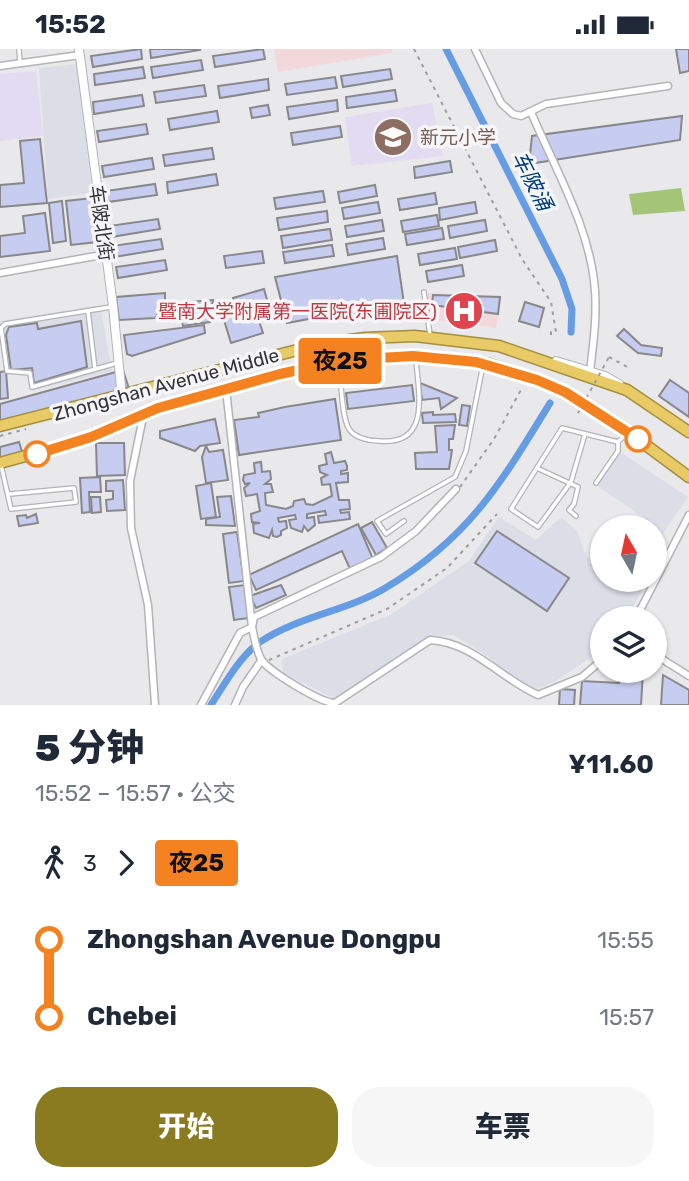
<!DOCTYPE html>
<html lang="zh">
<meta charset="utf-8">
<style>
:root{--surface:#fff;--page:#f6f6f7;--text:#1f2937;--muted:#747a83;--accent:#8a7b21}
body{margin:0;font-family:Rubik,"Noto Sans SC",sans-serif;background:var(--page);color:var(--text);height:100vh;display:flex;flex-direction:column;font-size:26px;white-space:nowrap}
*{box-sizing:border-box;margin:0}
p{font-size:23px;color:var(--muted)}
.icon{flex:none;width:38px;height:38px;fill:none;stroke:currentColor;stroke-width:2;stroke-linecap:round;stroke-linejoin:round}
.map{position:relative;height:656px;overflow:hidden}
.sheet{display:flex;flex-direction:column;background:var(--surface);flex:1}
.sheet>*{flex:none}
.badge{padding:0 14px;border-radius:5px;font-size:24px;line-height:46px}
.needle{width:46px;rotate:351deg}
.tools{position:absolute;left:590px;top:466px;display:grid;gap:14px}
.tools a{display:grid;place-items:center;width:77px;height:77px;border-radius:50%;background:var(--surface);box-shadow:0 2px 5px #0004;font-size:35px}
.map>.badge{position:absolute;translate:-50% -50%;box-shadow:0 0 0 4px #fff}
.legs{display:flex;align-items:center;gap:10px;height:77px;padding:0 35px;font-size:23px}
.legs p{margin-inline-start:auto}
.overview{display:flex;align-items:center;justify-content:space-between;height:119px;padding:0 35px}
h1{font-size:38px;font-weight:800;line-height:52px}
.primary-button{display:flex;gap:14px;margin-top:auto;padding:14px 35px}
.primary-button a{flex:1;height:80px;border-radius:28px;background:var(--accent);color:#fff;font-size:28px;font-weight:800;line-height:80px;text-align:center}
.primary-button a+a{background:var(--page);color:var(--text)}
ul{padding:0 35px;list-style:none}
li{display:flex;align-items:center;gap:24px;height:77px;font-size:26px}
li i{display:grid;place-items:center;width:10px;height:100%;margin:0 9px;background:currentColor}
li i::after{content:'';width:18px;height:18px;margin:-9px;border:5px solid;border-radius:50%;background:var(--surface)}
li p{margin-inline-start:auto}
li:first-child i{background:linear-gradient(#0000 50%,currentColor 0)}
li:last-child i{background:linear-gradient(currentColor 50%,#0000 0)}
.status{display:flex;justify-content:space-between;align-items:center;height:49px;padding:0 35px;background:var(--surface);direction:ltr}
.status svg{height:19px;fill:currentColor}
.map>svg:first-child{display:block}
</style>
<div class="status"><b>15:52</b><svg viewBox="0 0 49 12"><path d="M0 12V9h3v3zM5 12V6h3v6zM10 12V3h3v9zM15 12V0h3v12zM26 1h20v11H26zM47 4h2v5h-2z"/></svg></div>
<div class="map">
<svg width="689" height="656" viewBox="0 0 689 656">
<rect width="100%" height="100%" fill="#e9e9ec"/>
<g fill="#dbdde7">
<path d="M77,15L92,144L48,150L39,19Z"/>
<path d="M100,256L112,322L32,342L28,326H9L4,321L0,272Z"/>
<path d="M620,403L688,448L655,496L654,478H637L643,468L597,437Z"/>
<path d="M499,468L536,491L561,468L577,482L586,507L599,519L602,518V530H649L626,569H602V597L590,609L556,632L532,642L519,637L488,607L453,586L430,588L338,651L283,624L282,610L392,565L469,512Z"/>
</g>
<g fill="#e2dbf1">
<path d="M36,22L43,87L0,92V25Z"/>
<path d="M432,54L443,107L352,117L345,68Z"/>
</g>
<g fill="#f3d8db">
<path d="M274,0H392V4L278,23Z"/>
<path d="M426,244L502,247L496,279L429,270Z"/>
</g>
<path fill="#a4c578" d="M681,139L685,162L633,166L629,145Z"/>
<g fill="none" stroke-linecap="round" stroke-linejoin="round">
<g stroke="#659ce4" stroke-width="7">
<path d="M446,0L562,230L572,260L571,283"/>
<path d="M211,656C224,636 240,607 260,593C298,567 348,562 387,538C469,489 501,434 550,354"/>
</g>
</g>
<g fill="#c7cdf0" stroke="#88888b" stroke-width="2">
<path d="M141,0L142,10L93,18L91,7Z"/>
<path d="M150,0H200V1L151,9Z"/>
<path d="M263,0L265,10L215,18L213,7Z"/>
<path d="M676,0H689V22L680,24Z"/>
<path d="M201,11L203,21L153,29L151,18Z"/>
<path d="M143,18L145,29L95,36L94,25Z"/>
<path d="M390,20L392,30L343,38L341,27Z"/>
<path d="M335,28L337,39L287,46L285,35Z"/>
<path d="M268,30L269,41L220,49L218,37Z"/>
<path d="M204,36L206,47L156,54L154,43Z"/>
<path d="M395,41L397,52L347,59L346,48Z"/>
<path d="M142,46L144,57L94,65L93,53Z"/>
<path d="M337,51L338,62L289,70L287,58Z"/>
<path d="M268,56L270,66L252,69L250,59Z"/>
<path d="M217,62L219,73L170,81L168,70Z"/>
<path d="M682,67L680,91L529,115L532,87Z"/>
<path d="M146,75L148,85L99,93L97,82Z"/>
<path d="M340,77L342,88L293,96L291,84Z"/>
<path d="M40,90L47,154L0,158V136L24,134L20,92Z"/>
<path d="M212,99L214,110L165,117L163,106Z"/>
<path d="M152,109L154,120L104,128L102,117Z"/>
<path d="M450,112L452,123L415,129L414,118Z"/>
<path d="M216,125L218,136L168,144L167,133Z"/>
<path d="M155,135L157,146L108,153L106,142Z"/>
<path d="M375,136L377,147L340,154L338,143Z"/>
<path d="M323,142L325,153L276,160L274,149Z"/>
<path d="M435,144L437,155L400,161L398,150Z"/>
<path d="M92,149L97,193L71,196L66,152Z"/>
<path d="M62,152L66,192L53,194L49,154Z"/>
<path d="M378,153L380,164L344,170L342,159Z"/>
<path d="M475,153L477,164L440,171L439,159Z"/>
<path d="M327,162L328,173L279,181L277,169Z"/>
<path d="M45,164L50,202L0,208V187L25,184L23,167Z"/>
<path d="M437,166L439,177L403,183L401,172Z"/>
<path d="M158,170L160,180L111,188L109,177Z"/>
<path d="M382,171L384,182L347,188L345,177Z"/>
<path d="M485,171L487,182L450,189L448,177Z"/>
<path d="M442,179L444,190L407,196L405,185Z"/>
<path d="M330,180L332,191L283,199L281,187Z"/>
<path d="M383,189L385,200L348,206L346,195Z"/>
<path d="M161,190L163,200L114,208L112,197Z"/>
<path d="M495,191L497,202L460,209L458,198Z"/>
<path d="M332,196L334,207L285,214L283,203Z"/>
<path d="M455,199L457,210L420,216L418,205Z"/>
<path d="M262,202L264,214L226,219L224,207Z"/>
<path d="M397,207L405,261L330,266L287,274L275,228Z"/>
<path d="M165,211L167,221L118,229L116,218Z"/>
<path d="M462,216L464,227L428,233L426,222Z"/>
<path d="M264,240L271,265L258,269L263,284L231,294L223,268L237,264L233,249Z"/>
<path d="M165,244V255L155,269L119,271L116,248Z"/>
<path d="M433,246L500,248L498,265L432,256Z"/>
<path d="M213,251L210,273L183,277L181,270L166,271L165,255Z"/>
<path d="M525,253L544,259L539,278L519,272Z"/>
<path d="M81,272L87,318L34,334L32,319L11,321L6,286L9,278L37,274L38,280Z"/>
<path d="M204,276L205,284L132,307L127,305L124,286Z"/>
<path d="M624,280L641,296L662,299L661,307L638,304L617,287Z"/>
<path d="M123,321L130,343L0,379V355Z"/>
<path d="M6,322L8,349L0,350V323Z"/>
<path d="M670,331L689,344V368L659,347Z"/>
<path d="M420,334L457,349L441,360L439,349L422,351Z"/>
<path d="M412,336L414,352L348,360L346,344Z"/>
<path d="M335,350L341,391L239,406L234,371L259,368L258,364L285,358Z"/>
<path d="M462,356L470,357L467,377L459,376Z"/>
<path d="M433,363V366L455,365L456,373L423,374L422,364Z"/>
<path d="M215,370L220,394L200,397L195,402L160,389V382Z"/>
<path d="M455,376L453,390H449V401H452L449,420H416L415,404L437,403L435,377Z"/>
<path d="M19,393L24,409L0,416V398Z"/>
<path d="M96,394H124L125,426L97,427Z"/>
<path d="M206,397L209,403L223,401L228,431L206,434L202,408Z"/>
<path d="M331,403L334,414L345,412L347,417V421L341,422V425L348,424V433L336,434L339,451H349L350,460L340,461L341,464L349,463L350,470L319,474L318,467L326,466L325,462L307,465V469L314,468L315,476L308,482L304,477L302,483L291,479L289,471L296,470L295,466L278,469L279,473L286,472L287,479L281,482V486L277,488L273,487L272,481L269,489L254,484L253,475L260,474L252,473L251,465L260,462L257,445L246,447L244,439L250,434L245,435L243,431L244,426L255,424L254,414L261,413L262,423L270,422L271,430L265,435H271L273,443L265,444L266,456L286,460L293,457L294,452L304,450L306,455L313,456L332,447L330,435L322,436L321,429L327,426L320,423L319,417L327,415L325,405Z"/>
<path d="M100,428L101,443H89L90,463L82,464L80,429Z"/>
<path d="M123,431L125,461L107,462L106,451L113,450V442H106V432Z"/>
<path d="M211,434L216,468L201,470L196,437Z"/>
<path d="M231,447L235,477L206,476V470L220,468L217,448Z"/>
<path d="M91,448H100L101,463L92,464Z"/>
<path d="M36,465L38,474L19,477L17,467L26,466L27,469Z"/>
<path d="M372,473L387,499L376,506L361,479Z"/>
<path d="M358,475L373,510L350,520L342,502L256,541L249,526Z"/>
<path d="M497,482L569,529L547,562L475,514Z"/>
<path d="M237,483L244,532L229,534L223,485Z"/>
<path d="M245,536L249,569L234,571L229,538Z"/>
<path d="M281,536L286,546L256,559L250,547Z"/>
<path d="M619,621H643L641,656H580L582,632L619,634Z"/>
<path d="M663,626L689,641V656H661Z"/>
<path d="M560,640L575,641L574,656H559Z"/>
</g>
<g fill="none" stroke-linecap="round" stroke-linejoin="round">
<g stroke="#b3b4b6" stroke-width="6">
<g id="service">
<path d="M19,0L20,14"/>
<path d="M424,243L430,286"/>
<path d="M111,258L5,275L1,279L7,322L30,324L32,338L117,314"/>
<path d="M88,262L95,320"/>
<path d="M338,315C342,331 341,367 349,380C355,389 369,392 379,392C432,397 418,343 416,310"/>
<path d="M585,385L571,433L538,478L511,460L562,379L618,393L626,385"/>
<path d="M1,416L11,460L76,453L74,439L10,445"/>
<path d="M539,420L578,438L574,455L569,461L576,467"/>
<path d="M596,434L618,402V393"/>
<path d="M404,472L386,485L377,472L455,428L466,402L483,316"/>
</g>
</g>
<g stroke="#b3b4b6" stroke-width="9">
<g id="minor">
<path d="M475,0L501,54L513,65L521,67L546,55L668,37"/>
<path d="M0,17L80,6"/>
<path d="M531,63C555,120 591,180 595,242C597,269 593,296 590,323"/>
<path d="M0,224L107,205"/>
<path d="M226,340L252,578C254,587 256,601 261,610C267,621 320,654 335,654L430,591C473,593 501,630 538,646L582,628L602,611"/>
<path d="M140,365L142,373L130,432L131,479L148,556L155,656"/>
<path d="M636,569L689,466"/>
<path d="M654,605L689,627"/>
<path d="M201,656L240,584L252,578L254,568L381,508L416,482L456,440"/>
<path d="M235,656L243,638L261,612"/>
</g>
</g>
<g stroke="#b3b4b6" stroke-width="10">
<g id="tertiary">
<path d="M79,0L113,257L122,348"/>
<path d="M556,312L605,327L619,335"/>
</g>
</g>
<g stroke="#a58e3d" stroke-width="13">
<g id="trunk">
<path d="M0,377L321,295L365,289L415,287L499,297L627,341L689,383"/>
<path d="M0,414L83,391L158,359L280,325L345,311L416,307L489,315L551,336L639,391L689,428"/>
</g>
</g>
<g stroke="#9d9d9f" stroke-width="2" stroke-dasharray="3.5 5" stroke-linecap="butt">
<path d="M414,0L522,210L551,253L556,283H551V287"/>
<path d="M609,308L631,320"/>
<path d="M0,387L26,380"/>
<path d="M460,438L494,390L522,339"/>
<path d="M269,611L387,560L447,519L497,465"/>
</g>
<use href="#service" stroke="#fff" stroke-width="3.5"/>
<use href="#minor" stroke="#fff" stroke-width="6"/>
<use href="#tertiary" stroke="#fff" stroke-width="8"/>
<use href="#trunk" stroke="#e8cb67" stroke-width="10"/>
<path stroke="#9d9d9f" stroke-width="2" stroke-dasharray="3.5 5" stroke-linecap="butt" d="M578,364L609,308"/>
</g>
<g fill="none" stroke-linecap="round" stroke-linejoin="round">
<g stroke="#fff" stroke-width="16">
<path id="line-1" d="M37,405L91,388L158,359L280,325L345,311L413,307L476,313L537,331L565,343L638,390"/>
</g>
<use href="#line-1" stroke="#f58220" stroke-width="10"/>
</g>
<defs>
<g id="school-disc" transform="scale(2.0125)"><circle r="9.5" fill="#8d6e63" stroke="#f6f6f9"/><path d="M0-5L7-2L0 1L-7-2ZM-4 1L0 2.5L4 1V4Q0 6-4 4Z" fill="#fff"/></g>
<g id="hospital-disc" transform="scale(2.0125)"><circle r="9.5" fill="#e0444e" stroke="#f6f6f9"/><path d="M-5-5h3v3.5h4V-5h3V5h-3V1.5h-4V5h-3Z" fill="#fff"/></g>
</defs>
<g fill-rule="evenodd">
<use href="#school-disc" x="393" y="88"/>
<use href="#hospital-disc" x="464" y="262"/>
</g>
<g fill="#fff" stroke="#f58220" stroke-width="3.5">
<circle cx="638" cy="390" r="12"/>
<circle cx="37" cy="405" r="12"/>
</g>
<g text-anchor="middle" stroke-width="7" stroke-linejoin="round" paint-order="stroke">
<g font-size="19" fill="#785e54" stroke="#f6f6f9" text-anchor="start">
<text x="420" y="95">新元小学</text>
</g>
<g font-size="19" fill="#353536" stroke="#f6f6f9">
<text transform="translate(102 174) rotate(82)" y="7">车陂北街</text>
<text transform="translate(166 335) rotate(-15)" y="7">Zhongshan Avenue Middle</text>
</g>
<g font-size="19" fill="#be3a42" stroke="#f6f6f9" text-anchor="end">
<text x="437" y="269">暨南大学附属第一医院(东圃院区)</text>
</g>
<g font-size="21" font-style="italic" fill="#013e7d" stroke="#f6f6f9">
<text transform="translate(532 132) rotate(63)" y="7">车陂涌</text>
</g>
</g>
</svg>
<div class="tools">
<a><svg class="needle" viewBox="-14 -14 28 28"><path d="M0-13l5 13h-10z" fill="#e53935"/><path d="M0 13l5-13h-10z" fill="#747a83"/></svg></a>
<a><svg class="icon" aria-label="layers" viewBox="0 0 24 24"><path d="M12 4l9 5-9 5-9-5zM3 14l9 5 9-5"/></svg></a>
</div>
<b class="badge" style="left:340px;top:312px;background:#f58220;color:#111">夜25</b>
</div>
<section class="sheet">
<div class="overview"><div><h1>5 分钟</h1><p>15:52 – 15:57 · 公交</p></div><b>¥11.60</b></div>
<div class="legs"><svg class="icon" aria-label="walk" viewBox="0 0 24 24"><circle cx="13" cy="4" r="2"/><path d="M13 8l-2 6 4 7M11 14l-3 7M7 12l3-4h3l4 4"/></svg>3<svg class="icon" aria-label="forward" viewBox="0 0 24 24"><path d="M9 5l7 7-7 7"/></svg><b class="badge" style="background:#f58220;color:#111">夜25</b></div>
<ul>
<li><i style="color:#f58220"></i><b>Zhongshan Avenue Dongpu</b><p>15:55</p></li>
<li><i style="color:#f58220"></i><b>Chebei</b><p>15:57</p></li>
</ul>
<div class="primary-button"><a>开始</a><a>车票</a></div>
</section>
